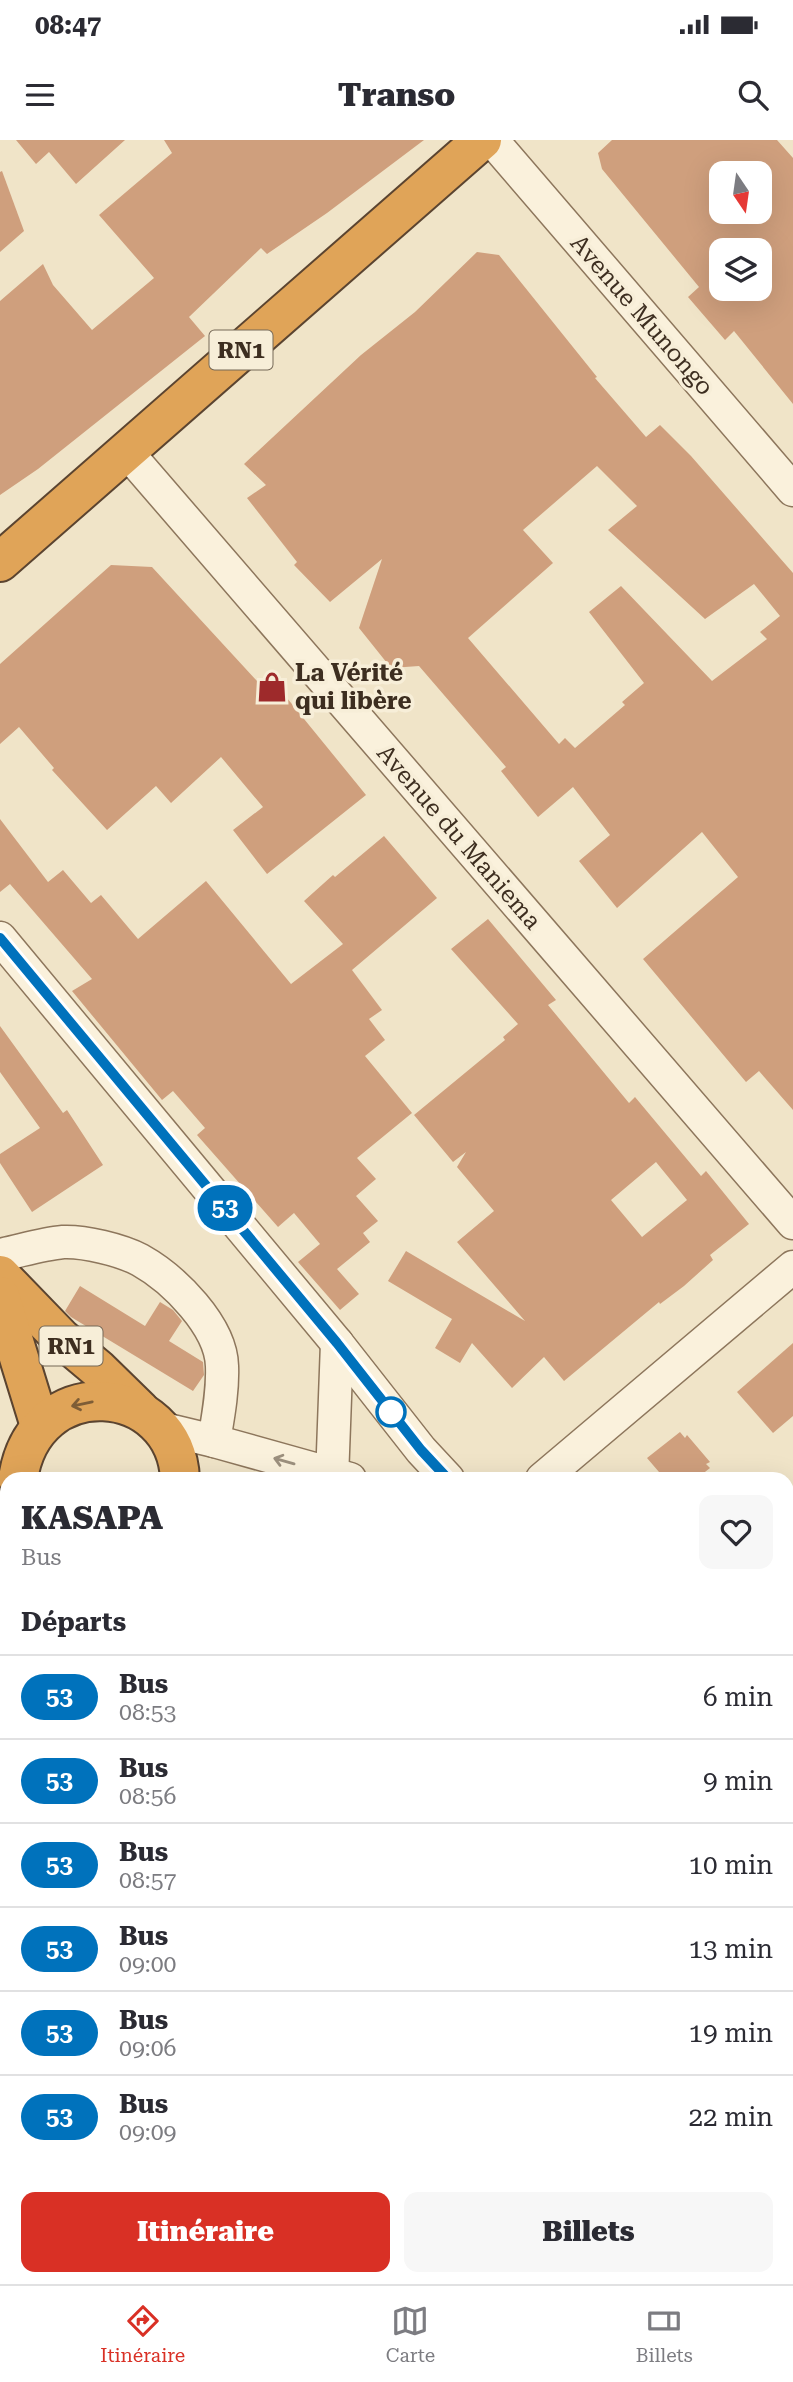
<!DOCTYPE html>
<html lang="fr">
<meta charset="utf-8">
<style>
:root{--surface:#fff;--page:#f7f7f7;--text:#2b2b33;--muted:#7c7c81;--line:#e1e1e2;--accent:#d93025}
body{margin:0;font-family:"Roboto Serif",serif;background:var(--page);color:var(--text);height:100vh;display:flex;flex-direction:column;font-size:26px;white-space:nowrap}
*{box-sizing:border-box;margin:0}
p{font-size:23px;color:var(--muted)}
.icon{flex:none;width:38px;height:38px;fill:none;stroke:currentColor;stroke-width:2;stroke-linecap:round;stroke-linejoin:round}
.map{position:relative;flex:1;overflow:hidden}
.drawer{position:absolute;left:0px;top:1332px;width:794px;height:814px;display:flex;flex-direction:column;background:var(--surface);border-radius:21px 21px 0 0;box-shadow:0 7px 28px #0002}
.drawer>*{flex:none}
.badge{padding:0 14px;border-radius:23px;font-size:24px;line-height:46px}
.needle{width:46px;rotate:167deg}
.tools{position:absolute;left:709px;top:21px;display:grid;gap:14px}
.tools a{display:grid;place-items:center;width:63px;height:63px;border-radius:14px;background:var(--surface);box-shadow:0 7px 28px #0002;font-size:35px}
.map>.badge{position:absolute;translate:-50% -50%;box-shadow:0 0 0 4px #fff}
h2{padding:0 21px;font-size:26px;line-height:63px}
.round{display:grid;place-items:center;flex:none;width:74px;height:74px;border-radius:14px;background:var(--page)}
.head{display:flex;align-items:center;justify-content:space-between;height:119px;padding:0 21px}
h1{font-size:33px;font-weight:800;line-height:52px}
.cta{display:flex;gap:14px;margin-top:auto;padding:14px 21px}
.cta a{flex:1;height:80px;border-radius:14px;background:var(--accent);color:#fff;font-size:28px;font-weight:800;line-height:80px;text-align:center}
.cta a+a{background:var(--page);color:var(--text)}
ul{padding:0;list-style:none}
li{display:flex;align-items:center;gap:21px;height:84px;padding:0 21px;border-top:2px solid var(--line)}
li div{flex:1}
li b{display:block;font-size:26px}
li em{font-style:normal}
li .badge{min-width:77px;font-weight:700;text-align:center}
.status{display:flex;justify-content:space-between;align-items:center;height:49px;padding:0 35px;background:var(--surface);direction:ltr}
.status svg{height:19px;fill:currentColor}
header{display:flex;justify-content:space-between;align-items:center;height:91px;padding:0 21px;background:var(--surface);font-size:32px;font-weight:800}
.dock{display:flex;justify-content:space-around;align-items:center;height:98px;border-top:2px solid var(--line);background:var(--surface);font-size:19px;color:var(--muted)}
.dock a{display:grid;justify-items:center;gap:4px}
.dock .on{color:var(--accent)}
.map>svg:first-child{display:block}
</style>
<div class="status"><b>08:47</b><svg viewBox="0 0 49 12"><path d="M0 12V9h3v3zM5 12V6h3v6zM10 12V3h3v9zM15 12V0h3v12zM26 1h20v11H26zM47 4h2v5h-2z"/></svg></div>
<header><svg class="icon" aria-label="menu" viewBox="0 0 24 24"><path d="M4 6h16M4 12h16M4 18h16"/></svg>Transo<svg class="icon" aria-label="search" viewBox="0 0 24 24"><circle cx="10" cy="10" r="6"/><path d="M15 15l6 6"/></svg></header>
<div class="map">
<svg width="793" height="2144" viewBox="0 0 793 2144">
<rect width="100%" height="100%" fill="#f0e4c8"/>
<g fill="#cf9f7d" fill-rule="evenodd">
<path d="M16,0H125L76,44L49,12L36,24Z"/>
<path d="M164,0H424L327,73L267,114L261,108L189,177L205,196L38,329L0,355V161L43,124L53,145L92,190L154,138L99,75L172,13Z"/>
<path d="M612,0H777L793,18V264L734,191L725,200L688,157L699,147L602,29L598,13ZM721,33H760V72H721ZM721,110H760V149H721Z"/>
<path d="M2,31L24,91L0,112V32Z"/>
<path d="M477,112L499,115L597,237L595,238L646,297L660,285L691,316L793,433V970L759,931L746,942L643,819L738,737L702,692L617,768L579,721L610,695L573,647L538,677L501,631L506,627L419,526L391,528L359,488L382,419L330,462L294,425L297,422L247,358L266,345L244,324L361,215L415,172ZM597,326L637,366L608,390L705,479L754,444L780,476L760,492L767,499L712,541L621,446L589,472L644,543L622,562L625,565L575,608L565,598L559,604L468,498L553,423L523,390Z"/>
<path d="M111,425L152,427L269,554L278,547L366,655L267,734L233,690L263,667L221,617L171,663L156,646L107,690L52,630L54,628L19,587L0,604V524Z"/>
<path d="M0,679L48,742L63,730L91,763L101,755L138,799L206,741L291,844L343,804L304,761L333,735L335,737L384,696L437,758L352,830L382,870L369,879L385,900L365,916L412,973L357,1018L376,1039L356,1056L378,1081L363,1093L370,1102L337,1129L359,1154L340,1170L298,1122L320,1104L294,1073L278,1087L197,995L205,988L173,951L162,960L72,851L92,839L10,744L0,752Z"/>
<path d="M488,779L556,860L548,865L629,963L635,957L701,1036L706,1031L749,1084L710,1115L713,1120L684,1146L660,1164L659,1162L564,1241L544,1217L512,1248L472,1203L460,1223L435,1208L452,1179L388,1141L406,1111L525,1181L457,1102L494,1071L457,1027L466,1012L453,1022L414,975L505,900L503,897L518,884L451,809ZM656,1022L687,1060L642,1097L611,1060Z"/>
<path d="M0,886L63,973L67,970L103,1025L32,1072L0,1023V1014L40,988L0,932Z"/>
<path d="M80,1146L145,1186L160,1162L173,1170L182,1181L169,1201L203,1222L204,1235L193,1251L71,1177L65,1171Z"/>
<path d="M793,1203V1276L773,1293L737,1252Z"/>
<path d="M680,1292L685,1298L687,1295L710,1322L706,1324L710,1328L696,1339H665L647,1318Z"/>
</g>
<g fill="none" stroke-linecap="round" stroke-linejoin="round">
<path stroke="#ccc0a6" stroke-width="32" stroke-dasharray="32 16" stroke-linecap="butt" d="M0,1487L7,1491"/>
<g stroke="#8d765c" stroke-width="35">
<g id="minor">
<path d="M492,0L793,350"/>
<path d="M126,311L793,1083"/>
<path d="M0,798L337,1203L421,1310L448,1339"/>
<path d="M0,1115C20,1111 42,1104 63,1102C84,1101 121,1110 140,1120C174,1139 221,1186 222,1226C223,1251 218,1277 214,1301"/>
<path d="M160,1288L214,1301L350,1339"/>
<path d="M332,1339L337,1203"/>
<path d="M542,1339L793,1127"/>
<path d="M788,1749L793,1755"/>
<path d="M529,2138L534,2144"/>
</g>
</g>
<g stroke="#5b4430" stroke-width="42">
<path id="major" d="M0,1406H7"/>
</g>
<g stroke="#5b4430" stroke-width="42">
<g id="highway">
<path d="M0,422L482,0"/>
<path d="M0,1135L61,1198L98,1229L140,1270"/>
<path d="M0,1156L40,1286"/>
<path d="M18,1339C34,1229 176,1242 180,1339"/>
<path d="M331,2138L333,2144"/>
</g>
</g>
<use href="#minor" stroke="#faf1dc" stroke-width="32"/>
<use href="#major" stroke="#f3d9a0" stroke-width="38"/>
<use href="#highway" stroke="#e0a458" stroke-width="38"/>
</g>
<defs><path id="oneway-shaft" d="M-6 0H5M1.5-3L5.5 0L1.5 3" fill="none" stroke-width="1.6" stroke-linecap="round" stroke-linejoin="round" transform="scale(1.75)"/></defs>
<use stroke="#7e5d36" href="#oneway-shaft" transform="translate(82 1264) rotate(168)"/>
<use stroke="#9c907e" href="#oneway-shaft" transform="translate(284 1321) rotate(-164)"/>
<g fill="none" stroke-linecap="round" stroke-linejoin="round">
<g stroke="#fff" stroke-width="16">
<path id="line" d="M0,798L337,1203L421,1310L448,1339"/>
</g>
<use href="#line" stroke="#0072bc" stroke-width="10"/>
</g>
<defs>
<g id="shop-bare" transform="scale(2.415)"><path d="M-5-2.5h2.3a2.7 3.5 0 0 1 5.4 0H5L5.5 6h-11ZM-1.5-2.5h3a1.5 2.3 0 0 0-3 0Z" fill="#9e2a2b" stroke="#f7eed8" stroke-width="2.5" paint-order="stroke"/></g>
</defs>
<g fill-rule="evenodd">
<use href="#shop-bare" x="272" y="547"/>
</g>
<circle fill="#fff" stroke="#0072bc" stroke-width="3.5" cx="391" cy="1272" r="14"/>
<g text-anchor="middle" stroke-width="7" stroke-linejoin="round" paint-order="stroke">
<g fill="#f7eed8" stroke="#756857" stroke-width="2">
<rect x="209.5" y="190.5" width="63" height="39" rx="5"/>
<rect x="39.5" y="1186.5" width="63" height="39" rx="5"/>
</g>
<g font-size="23" font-weight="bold" fill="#3d2e20">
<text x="241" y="218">RN1</text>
<text x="71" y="1214">RN1</text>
</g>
<g font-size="24" fill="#3d2e20" stroke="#f7eed8">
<text transform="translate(642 175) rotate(49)" y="8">Avenue Munongo</text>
<text transform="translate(459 697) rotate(49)" y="8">Avenue du Maniema</text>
</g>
<g font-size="24" font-weight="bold" fill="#3d2e20" stroke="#f7eed8" text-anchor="start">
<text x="295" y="541">La Vérité<tspan x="295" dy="28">qui libère</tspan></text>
</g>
</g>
</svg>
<div class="tools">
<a><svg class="needle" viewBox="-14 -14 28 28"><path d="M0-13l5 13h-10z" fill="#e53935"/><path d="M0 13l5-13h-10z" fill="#7c7c81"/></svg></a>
<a><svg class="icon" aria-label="layers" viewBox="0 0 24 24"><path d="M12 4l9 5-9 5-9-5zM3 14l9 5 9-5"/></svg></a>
</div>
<b class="badge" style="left:225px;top:1068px;background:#0072bc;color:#fff">53</b>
<section class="drawer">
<div class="head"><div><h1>KASAPA</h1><p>Bus</p></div><a class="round"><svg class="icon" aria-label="heart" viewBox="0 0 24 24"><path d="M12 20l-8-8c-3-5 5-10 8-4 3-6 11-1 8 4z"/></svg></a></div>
<h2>Départs</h2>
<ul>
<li><span class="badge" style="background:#0072bc;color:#fff">53</span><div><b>Bus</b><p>08:53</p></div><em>6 min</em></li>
<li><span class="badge" style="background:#0072bc;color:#fff">53</span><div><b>Bus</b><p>08:56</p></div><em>9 min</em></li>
<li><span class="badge" style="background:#0072bc;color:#fff">53</span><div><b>Bus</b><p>08:57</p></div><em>10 min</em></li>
<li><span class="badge" style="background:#0072bc;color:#fff">53</span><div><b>Bus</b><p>09:00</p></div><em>13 min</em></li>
<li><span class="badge" style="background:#0072bc;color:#fff">53</span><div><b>Bus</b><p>09:06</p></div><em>19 min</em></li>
<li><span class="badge" style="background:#0072bc;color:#fff">53</span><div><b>Bus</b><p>09:09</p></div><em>22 min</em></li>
</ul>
<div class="cta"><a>Itinéraire</a><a>Billets</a></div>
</section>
</div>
<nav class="dock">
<a class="on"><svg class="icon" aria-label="directions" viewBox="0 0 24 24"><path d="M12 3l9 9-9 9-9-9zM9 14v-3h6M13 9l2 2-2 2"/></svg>Itinéraire</a>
<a><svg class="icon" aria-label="map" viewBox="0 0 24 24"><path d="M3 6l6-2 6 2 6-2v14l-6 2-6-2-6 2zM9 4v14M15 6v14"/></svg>Carte</a>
<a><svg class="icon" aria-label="tickets" viewBox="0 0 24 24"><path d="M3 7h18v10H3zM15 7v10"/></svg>Billets</a>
</nav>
